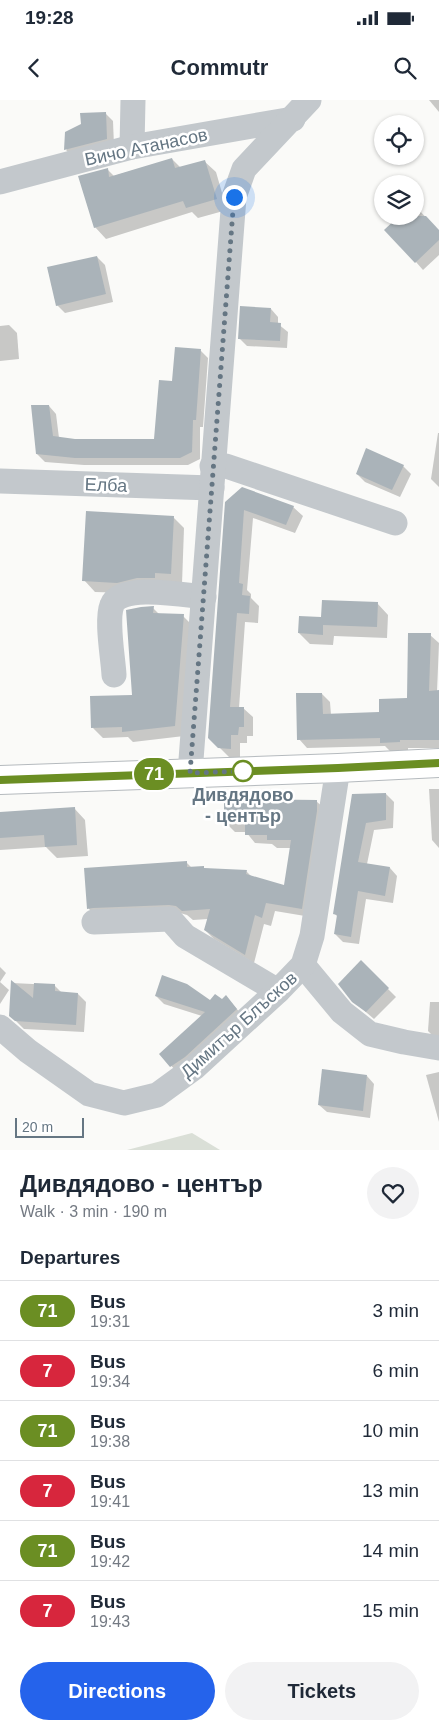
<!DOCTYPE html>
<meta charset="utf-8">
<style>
:root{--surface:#fff;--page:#f2f2f3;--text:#1f2937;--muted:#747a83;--line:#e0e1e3;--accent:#2563eb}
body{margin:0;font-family:Arial,sans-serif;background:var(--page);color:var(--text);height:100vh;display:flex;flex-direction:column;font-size:19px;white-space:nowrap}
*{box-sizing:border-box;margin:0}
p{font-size:16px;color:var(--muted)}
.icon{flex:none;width:28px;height:28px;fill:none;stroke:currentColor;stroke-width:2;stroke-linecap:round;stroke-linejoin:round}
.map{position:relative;height:1050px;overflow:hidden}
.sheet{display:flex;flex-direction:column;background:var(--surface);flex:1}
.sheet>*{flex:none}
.badge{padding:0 10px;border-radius:16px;font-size:18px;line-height:32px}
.tools{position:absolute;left:374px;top:15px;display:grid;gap:10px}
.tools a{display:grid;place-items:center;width:50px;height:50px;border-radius:50%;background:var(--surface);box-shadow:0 1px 4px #0004;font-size:25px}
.scale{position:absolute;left:15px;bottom:12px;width:69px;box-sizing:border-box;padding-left:5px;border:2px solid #657683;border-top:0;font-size:14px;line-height:18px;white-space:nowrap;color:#657683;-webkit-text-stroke:4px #fff;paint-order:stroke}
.you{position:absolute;width:25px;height:25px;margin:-12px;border:4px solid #fff;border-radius:50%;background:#1a73e8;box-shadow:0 0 0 8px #1a73e833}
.map>.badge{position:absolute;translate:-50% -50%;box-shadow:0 0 0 2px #fff}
h2{padding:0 20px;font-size:19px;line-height:45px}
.round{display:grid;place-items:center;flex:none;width:52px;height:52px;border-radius:26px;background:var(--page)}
.head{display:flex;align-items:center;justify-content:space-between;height:85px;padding:0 20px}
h1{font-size:24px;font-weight:600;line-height:38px}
.button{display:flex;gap:10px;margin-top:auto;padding:10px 20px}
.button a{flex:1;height:58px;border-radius:30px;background:var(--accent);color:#fff;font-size:20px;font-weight:600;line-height:58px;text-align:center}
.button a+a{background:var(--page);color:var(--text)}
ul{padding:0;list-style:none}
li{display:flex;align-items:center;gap:15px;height:60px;padding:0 20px;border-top:1px solid var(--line)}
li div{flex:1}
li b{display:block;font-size:19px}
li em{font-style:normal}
li .badge{min-width:55px;font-weight:700;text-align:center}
.status{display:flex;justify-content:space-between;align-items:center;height:35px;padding:0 25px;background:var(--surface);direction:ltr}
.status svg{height:14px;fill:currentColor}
header{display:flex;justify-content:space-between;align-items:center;height:65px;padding:0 20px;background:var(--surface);font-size:22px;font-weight:600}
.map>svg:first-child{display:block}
</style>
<div class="status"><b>19:28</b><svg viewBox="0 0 49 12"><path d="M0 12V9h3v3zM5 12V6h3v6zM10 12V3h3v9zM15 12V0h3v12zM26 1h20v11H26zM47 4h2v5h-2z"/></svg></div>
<header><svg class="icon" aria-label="back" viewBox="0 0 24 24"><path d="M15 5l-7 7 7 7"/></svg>Commutr<svg class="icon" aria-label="search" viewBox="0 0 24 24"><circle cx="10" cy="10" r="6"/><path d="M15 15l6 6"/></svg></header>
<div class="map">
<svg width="439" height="1050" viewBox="0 0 439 1050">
<rect width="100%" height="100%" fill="#fafaf8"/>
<path fill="#dadfd7" d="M192,1033L220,1050H127Z"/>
<g fill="#0003">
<path d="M429,0H439V12Z"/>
<path d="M105,13L113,21L114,46L73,57L66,50Z"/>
<path d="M172,59L181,68L204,61L216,72L227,110L198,118L192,112L106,139L95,127L108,70L114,76Z"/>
<path d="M415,106L439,131V155L423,170L416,162Z"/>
<path d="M97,157L105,165L113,202L65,213L57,205Z"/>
<path d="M271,209L278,217V224L288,232L287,248L247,246L239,238Z"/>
<path d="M9,225L17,233L19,259L0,261V226Z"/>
<path d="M176,248L201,251L208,258L203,327H200V359L188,365H84L45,362L37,354L49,306L56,314L59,338L75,340L155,341L174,283Z"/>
<path d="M438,333H439V387L431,379Z"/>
<path d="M403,366L411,374L400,397L365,382L357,374Z"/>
<path d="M226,403L293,407L303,416L295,433L253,418L247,490L251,494V498L259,506L258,523L245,522L239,608H243L253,617V636H247V643H240V657H229L209,637Z"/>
<path d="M173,417L184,428L182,484L129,493L95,492L84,480Z"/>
<path d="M377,503L388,515L387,538L334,536L333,545L310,544L299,533L322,518Z"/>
<path d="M153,508L160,515L183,516L193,526L184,636L133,642L128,637L103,638L93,628L133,596Z"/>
<path d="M430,535L439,543L437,592H439V648H408V651H390L385,646L307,648L299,639L322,594L330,602L331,615L380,613L408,599Z"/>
<path d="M429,689H439V748L432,740Z"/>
<path d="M386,694L394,702L393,728L374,730L367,764L390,768L397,776L393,803L366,799L359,844L343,842L335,834L338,817L335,814L353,696Z"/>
<path d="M316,701L326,710L311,817L275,811L271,826L264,824L254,863L214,839L205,830L208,819L193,820L187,815L180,813L98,818L89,809L86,769L186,762L192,768L246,771L252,777L285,787L291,748H277L272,744L255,743L246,732H235L226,723Z"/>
<path d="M74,708L85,720L88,756L57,758L46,747L0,750V713Z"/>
<path d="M361,862L396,897L374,919L353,901Z"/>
<path d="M0,867L6,873L0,882Z"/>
<path d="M0,882L9,890L0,904Z"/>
<path d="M12,883L54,885L62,893L78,894L86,902L84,932L24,929L10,915Z"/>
<path d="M156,896L210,902L222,900L226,897L244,917L179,974L160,954L202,916L164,904Z"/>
<path d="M430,902H439V939H436L428,931Z"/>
<path d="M439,972V1022L426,975Z"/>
<path d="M367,976L374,984L370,1018L327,1012L319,1005Z"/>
</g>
<g fill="#aab3b9">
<path d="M106,12L107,39L64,50L65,32L81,24L80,13Z"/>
<path d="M172,58L175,68L205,60L217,99L186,108L183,101L94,128L78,76L108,68L109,77Z"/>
<path d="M399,116H426L439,130V140L415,163L384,130Z"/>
<path d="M97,156L106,194L56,206L47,167Z"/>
<path d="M240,206L271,208L270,222L281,223L280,241L238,239Z"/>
<path d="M175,247L201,249L196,320H193L192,352L180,358H75L36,354L31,305H49L53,336L75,339H154L159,280L172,281Z"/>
<path d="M366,348L404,365L392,390L356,374Z"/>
<path d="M242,387L294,406L286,425L244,410L239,483L243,484L242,495L250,496L249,514L237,513L230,607H244V627H239L238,635H231V649L218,648L208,638L225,402Z"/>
<path d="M86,411L174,416L171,474L155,473V478H137L117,483L82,481Z"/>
<path d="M322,500L378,502L377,527L323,525V535L298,533L299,516L321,517Z"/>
<path d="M154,506L153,513L184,514L175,626L122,632V627L91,628L90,596L132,595L126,510L141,507Z"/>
<path d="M408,533H431L429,591L439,590V640H400V642L380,643V638L297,640L296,593H322L323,614L379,612V599L407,598Z"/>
<path d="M386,693V720L366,723L358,762L390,767L385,796L358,791L351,837L334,834L337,815L333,814L352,694Z"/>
<path d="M224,699L317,700V711L302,809L266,803L262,818L255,815L245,855L204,830L210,809L182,811L176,806L169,805L93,808L87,809L84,768L187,761V767L204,766V768L247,770L246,774L284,785L291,740H267V735H245V724L224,723Z"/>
<path d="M75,707L77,745L45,747L44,735L0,738V712Z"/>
<path d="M361,860L389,888L366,912L352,902L338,884Z"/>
<path d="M162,875L187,884L210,900L215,894L222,899L226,895L237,909L185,957L170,967L159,954L205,912L155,896Z"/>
<path d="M11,880L33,898L34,883L55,884V891L78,893L76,925L15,921L9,916Z"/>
<path d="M322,969L367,975L363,1011L318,1005Z"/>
</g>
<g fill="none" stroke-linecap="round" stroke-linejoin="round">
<g stroke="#b5babe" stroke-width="30">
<path id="major" d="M0,680L338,668L439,663"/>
</g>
<g stroke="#c3c8cc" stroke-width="25">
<path d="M132,47L133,0"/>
<path d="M0,82L132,47L293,19"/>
<path d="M212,366H226L395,423"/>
<path d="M0,381L212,388"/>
<path d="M114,575C113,557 106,520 112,505C120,483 184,495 204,497"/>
<path d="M190,673L234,97L244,69L309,0"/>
<path d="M94,822L170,819L185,836L278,891"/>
<path d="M303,865L342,912L370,934L404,942L439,948"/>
<path d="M0,927L28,951L89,994L124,1003L157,995L194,968L278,891L303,865L312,836L338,668"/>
</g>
<use href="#major" stroke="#fff" stroke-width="28"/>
</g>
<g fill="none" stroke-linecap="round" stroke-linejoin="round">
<g stroke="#fff" stroke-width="11">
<path id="line" d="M0,680L338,668L439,663"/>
</g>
<use href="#line" stroke="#6b8e23" stroke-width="8"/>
<path stroke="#657683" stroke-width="5" stroke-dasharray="0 9" d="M234,97L190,673L246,671H243"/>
</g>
<circle fill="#fff" stroke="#6b8e23" stroke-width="2.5" cx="243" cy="671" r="10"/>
<g text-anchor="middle" stroke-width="5" stroke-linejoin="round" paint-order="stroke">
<g font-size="18" fill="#657683" stroke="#fff">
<text transform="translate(146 47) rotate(-12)" y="6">Вичо Атанасов</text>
<text transform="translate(106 385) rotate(2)" y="6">Елба</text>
<text transform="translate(239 925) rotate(-42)" y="6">Димитър Блъсков</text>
</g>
<g font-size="18" font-weight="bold" fill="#657683" stroke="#fff">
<text x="243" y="701">Дивдядово<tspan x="243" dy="21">- център</tspan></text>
</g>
</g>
</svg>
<div class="tools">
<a><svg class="icon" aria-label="locate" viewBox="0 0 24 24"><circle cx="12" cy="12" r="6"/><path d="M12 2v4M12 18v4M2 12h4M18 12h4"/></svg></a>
<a><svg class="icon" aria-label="layers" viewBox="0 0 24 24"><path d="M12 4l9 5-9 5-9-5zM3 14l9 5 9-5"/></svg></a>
</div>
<div class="scale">20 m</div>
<div class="you" style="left:234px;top:97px"></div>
<b class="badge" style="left:154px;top:674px;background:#6b8e23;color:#fff">71</b>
</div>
<section class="sheet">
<div class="head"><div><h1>Дивдядово - център</h1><p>Walk · 3 min · 190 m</p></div><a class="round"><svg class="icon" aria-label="heart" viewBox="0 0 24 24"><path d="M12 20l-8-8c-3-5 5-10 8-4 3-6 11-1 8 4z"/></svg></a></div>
<h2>Departures</h2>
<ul>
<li><span class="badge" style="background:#6b8e23;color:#fff">71</span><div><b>Bus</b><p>19:31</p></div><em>3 min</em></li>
<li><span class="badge" style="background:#d7263d;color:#fff">7</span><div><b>Bus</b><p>19:34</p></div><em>6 min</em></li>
<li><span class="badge" style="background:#6b8e23;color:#fff">71</span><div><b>Bus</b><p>19:38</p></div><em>10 min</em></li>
<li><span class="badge" style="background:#d7263d;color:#fff">7</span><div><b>Bus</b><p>19:41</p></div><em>13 min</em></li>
<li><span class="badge" style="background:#6b8e23;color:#fff">71</span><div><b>Bus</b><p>19:42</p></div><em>14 min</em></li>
<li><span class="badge" style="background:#d7263d;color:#fff">7</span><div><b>Bus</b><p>19:43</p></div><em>15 min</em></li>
</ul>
<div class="button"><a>Directions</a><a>Tickets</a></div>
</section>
